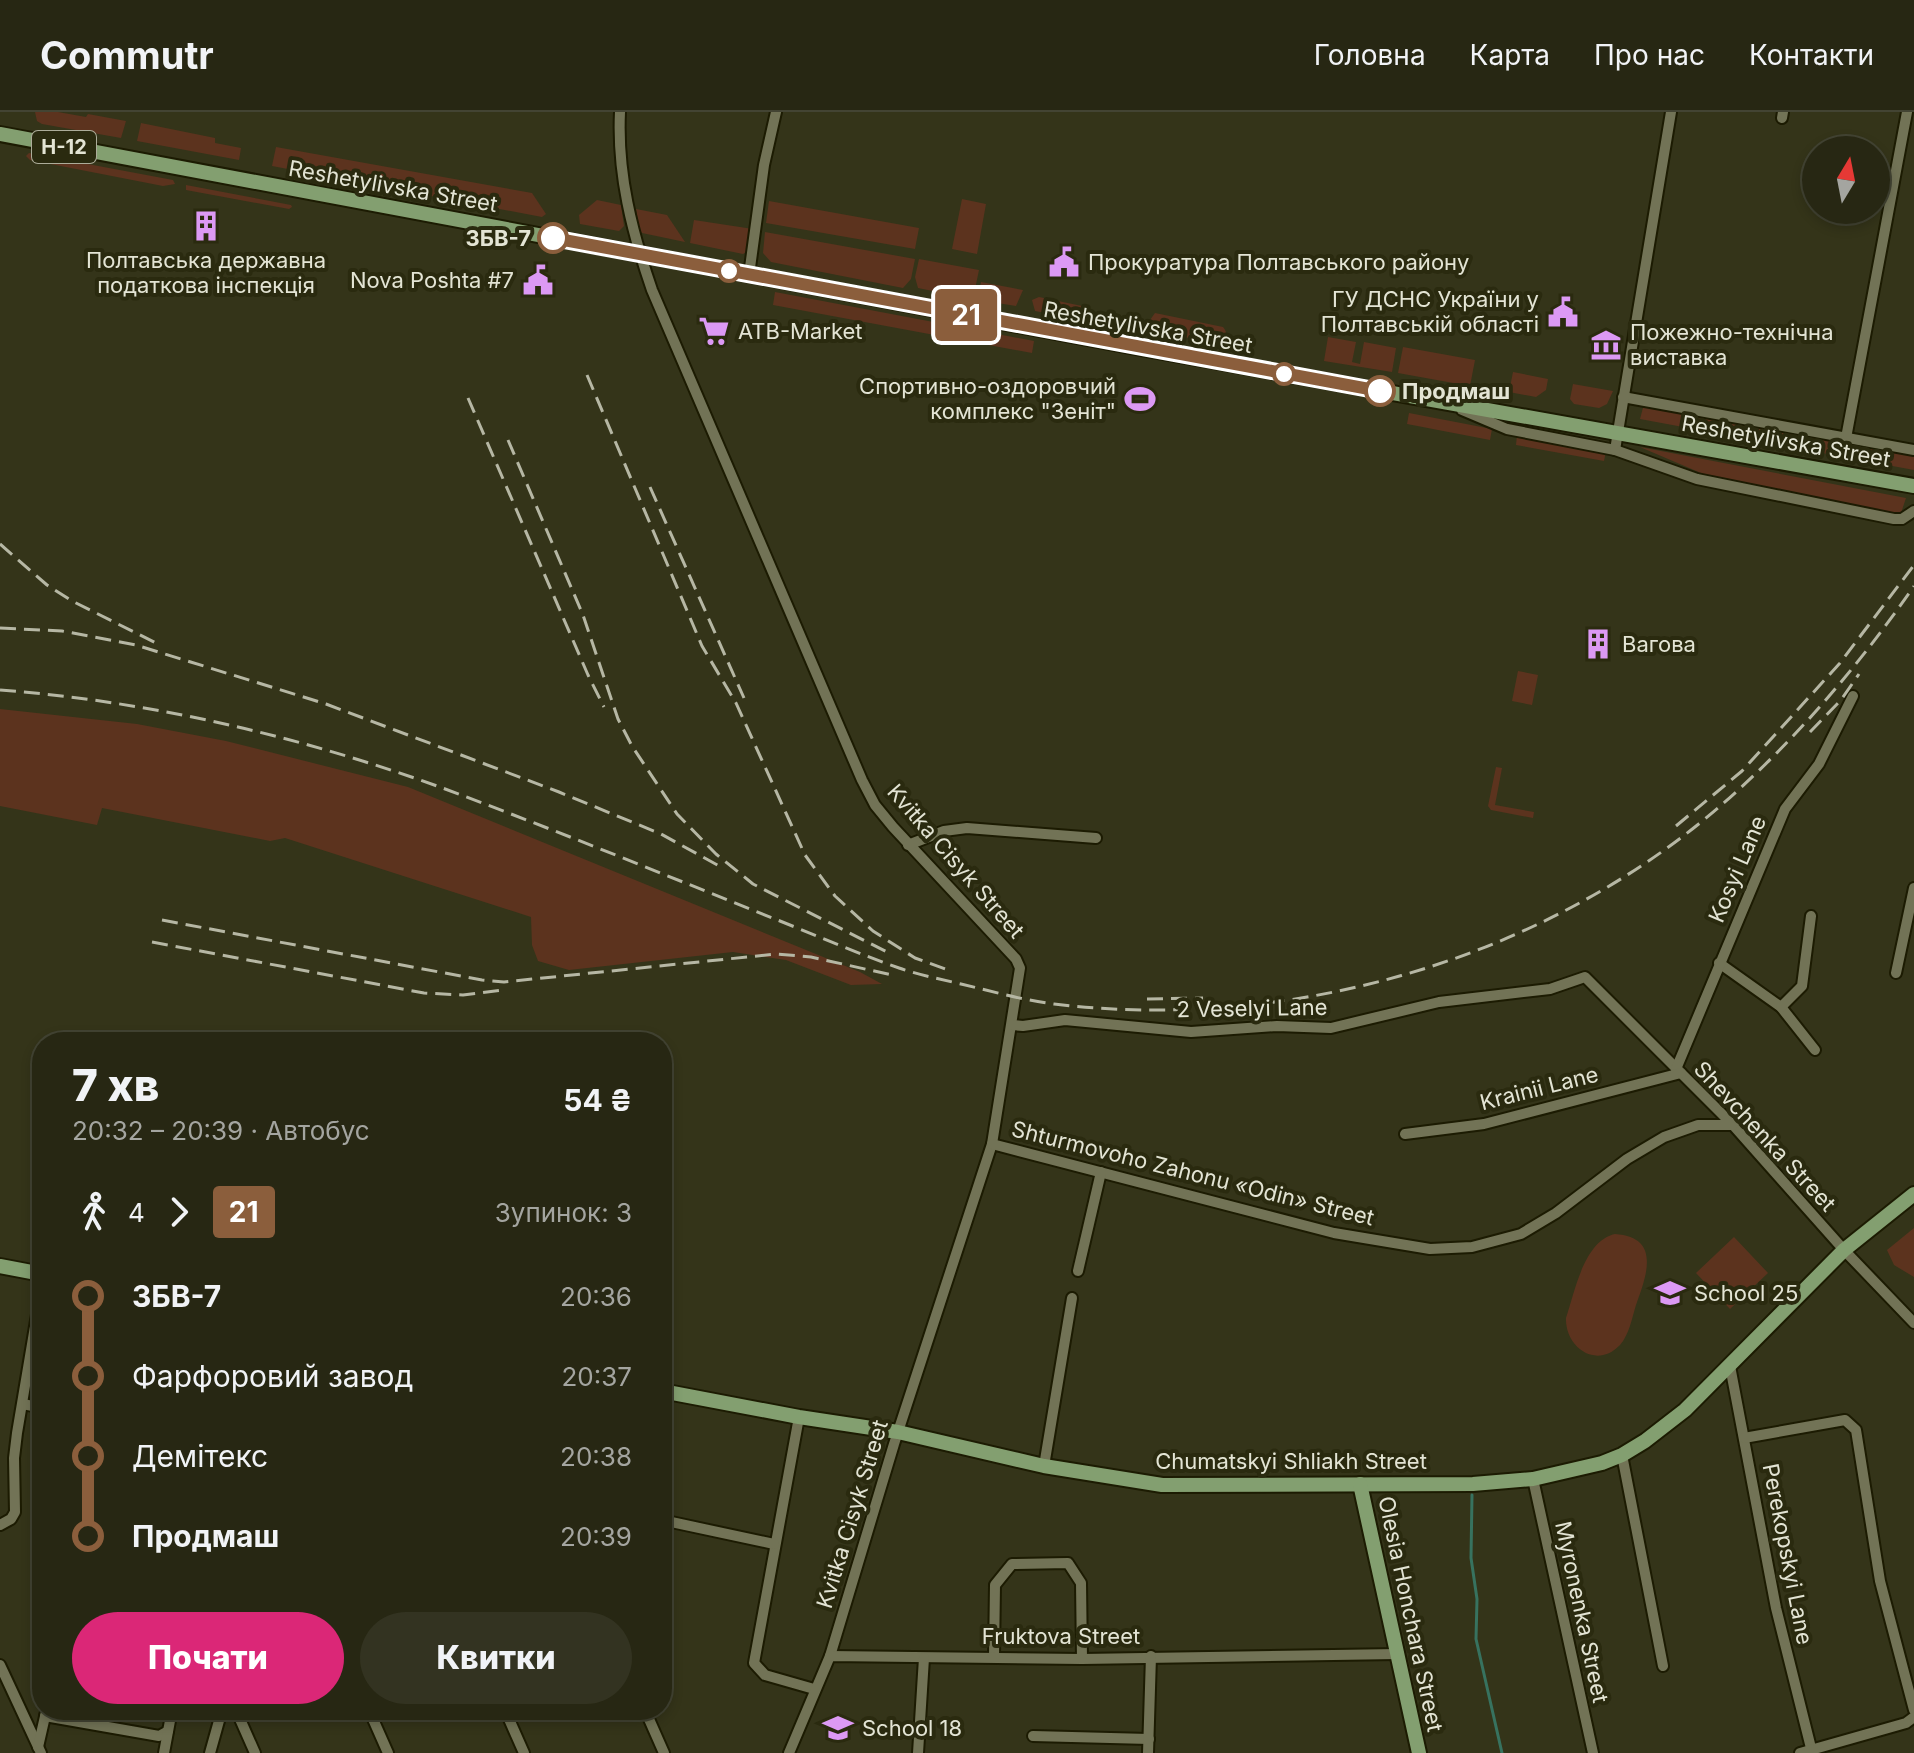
<!DOCTYPE html>
<html lang="uk">
<meta charset="utf-8">
<style>
:root{--surface:#272713;--page:#333321;--text:#f1f3f6;--muted:#a4a5a0;--line:#434433;--accent:#db2777}
body{margin:0;font-family:Inter,sans-serif;background:var(--page);color:var(--text);height:100vh;display:flex;flex-direction:column;font-size:30px;white-space:nowrap}
*{box-sizing:border-box;margin:0}
p{font-size:26px;color:var(--muted)}
.icon{flex:none;width:44px;height:44px;fill:none;stroke:currentColor;stroke-width:2;stroke-linecap:round;stroke-linejoin:round}
.map{position:relative;flex:1;overflow:hidden}
.panel{position:absolute;left:32px;top:920px;width:640px;height:688px;display:flex;flex-direction:column;background:var(--surface);border-radius:32px;box-shadow:0 4px 12px #0003,0 0 0 2px var(--line)}
.panel>*{flex:none}
.badge{padding:0 16px;border-radius:6px;font-size:28px;line-height:52px}
.needle{width:52px;rotate:10deg}
.controls{position:absolute;left:1802px;top:24px;display:grid;gap:16px}
.controls a{display:grid;place-items:center;width:88px;height:88px;border-radius:50%;background:var(--surface);box-shadow:0 4px 12px #0003,0 0 0 2px var(--line);font-size:40px}
.map>.badge{position:absolute;translate:-50% -50%;box-shadow:0 0 0 4px #fff}
.legs{display:flex;align-items:center;gap:12px;height:88px;padding:0 40px;font-size:26px}
.legs p{margin-inline-start:auto}
.head{display:flex;align-items:center;justify-content:space-between;height:136px;padding:0 40px}
h1{font-size:44px;font-weight:800;line-height:60px}
.cta{display:flex;gap:16px;margin-top:auto;padding:16px 40px}
.cta a{flex:1;height:92px;border-radius:48px;background:var(--accent);color:#fff;font-size:32px;font-weight:800;line-height:92px;text-align:center}
.cta a+a{background:var(--page);color:var(--text)}
ul{padding:0 40px;list-style:none}
li{display:flex;align-items:center;gap:28px;height:80px;font-size:30px}
li i{display:grid;place-items:center;width:12px;height:100%;margin:0 10px;background:currentColor}
li i::after{content:'';width:20px;height:20px;margin:-10px;border:6px solid;border-radius:50%;background:var(--surface)}
li p{margin-inline-start:auto}
li:first-child i{background:linear-gradient(#0000 50%,currentColor 0)}
li:last-child i{background:linear-gradient(currentColor 50%,#0000 0)}
header{display:flex;align-items:center;gap:48px;box-sizing:border-box;height:112px;padding:0 40px;background:var(--surface);border-bottom:2px solid var(--line)}
header strong{font-size:38px}
nav{display:flex;gap:44px;margin-inline-start:auto;font-size:28px}
.map>svg:first-child{display:block}
</style>
<header>
<strong>Commutr</strong>
<nav><a>Головна</a><a>Карта</a><a>Про нас</a><a>Контакти</a></nav>
</header>
<div class="map">
<svg width="1914" height="1641" viewBox="0 0 1914 1641">
<rect width="100%" height="100%" fill="#343419"/>
<g fill="#5c331e">
<path d="M35,0H58L86,5L88,2L126,9L121,26L42,12L37,9Z"/>
<path d="M141,11L215,26V31L241,36L239,48L137,29Z"/>
<path d="M276,35L532,81L546,102L542,105L272,54Z"/>
<path d="M29,41L173,68L175,72L163,74L30,48L26,44Z"/>
<path d="M186,73L291,93L292,95L289,97L186,78Z"/>
<path d="M962,87L986,92L977,142L952,137Z"/>
<path d="M597,88L621,93L624,114L619,119L580,112L579,103Z"/>
<path d="M769,89L919,116L915,137L766,111Z"/>
<path d="M636,97L667,103L685,130L642,121L639,117Z"/>
<path d="M694,108L753,117L748,139L743,142L690,131Z"/>
<path d="M765,120L915,147L911,167L903,176L771,150L763,141Z"/>
<path d="M919,147L979,158L974,182L967,186L918,176L915,165Z"/>
<path d="M981,170L1023,178L1016,194L985,189L979,180Z"/>
<path d="M775,180L1034,229L1032,241L773,193Z"/>
<path d="M1039,185L1082,194L1086,200L1082,206L1078,207L1035,199L1032,188Z"/>
<path d="M1155,201L1223,215C1229,222 1226,227 1220,232L1158,220L1154,218L1150,208Z"/>
<path d="M1328,225L1356,230L1352,250L1360,252L1364,230L1396,236L1392,260L1324,249Z"/>
<path d="M1403,235L1475,248L1470,274L1398,261Z"/>
<path d="M1513,260L1548,267L1546,278L1536,285L1509,280Z"/>
<path d="M1573,272L1613,279L1607,292L1599,296L1574,292L1570,287Z"/>
<path d="M1644,292L1914,344V358L1640,307Z"/>
<path d="M1409,301L1492,317L1490,328L1407,312Z"/>
<path d="M1517,323L1606,339L1604,349L1516,333Z"/>
<path d="M1640,335L1906,386L1901,401L1897,403L1722,370Z"/>
<path d="M1518,559L1538,563L1532,593L1512,589Z"/>
<path d="M0,597L137,612L226,629L408,675L860,860L882,872L851,873L786,848L733,840L569,858L538,849L532,833L531,805L285,726L270,729L102,696L97,713L0,694Z"/>
<path d="M1496,655L1502,656L1495,693L1534,700L1533,706L1491,698L1488,694Z"/>
<path d="M1914,1116V1165L1894,1153L1887,1138Z"/>
<path d="M1615,1122C1662,1125 1646,1165 1636,1193C1632,1206 1629,1223 1620,1233C1596,1258 1565,1235 1566,1206C1575,1179 1584,1129 1615,1122Z"/>
<path d="M1734,1125L1768,1161L1730,1197L1696,1161Z"/>
</g>
<g fill="none" stroke-linecap="round" stroke-linejoin="round">
<path stroke="#37725f" stroke-width="3" d="M1472,1383L1471,1446L1477,1487L1476,1527L1502,1641"/>
<g stroke="#1c1b02" stroke-width="14">
<g id="minor">
<path d="M620,0C617,62 632,120 652,178L862,668L875,693L893,715L1016,847L1020,856L992,1032L894,1332L830,1544"/>
<path d="M1782,6L1783,0"/>
<path d="M749,163L764,53L776,0"/>
<path d="M1623,285L1914,338"/>
<path d="M1462,298L1507,317L1615,338L1697,367L1894,407H1902L1914,399"/>
<path d="M1846,326L1907,0"/>
<path d="M1615,338L1671,0"/>
<path d="M908,733L944,719L967,716L1096,726"/>
<path d="M1719,851L1781,895L1815,938"/>
<path d="M1896,861L1914,776"/>
<path d="M1781,895L1802,874L1811,804"/>
<path d="M1012,913L1023,914L1065,908L1191,920L1277,914L1331,916L1439,890L1550,877L1585,865L1733,1013L1844,1138L1914,1211"/>
<path d="M1676,957L1785,697L1819,652L1853,584"/>
<path d="M1405,1022L1484,1012L1681,961"/>
<path d="M992,1032L1334,1121L1430,1137L1472,1135L1521,1122L1556,1101L1627,1047L1664,1025L1698,1013H1733"/>
<path d="M1078,1159L1101,1060"/>
<path d="M1730,1254L1776,1496L1811,1636"/>
<path d="M23,1292L42,1296"/>
<path d="M799,1305L754,1551L765,1563L814,1577"/>
<path d="M1744,1326L1845,1308L1856,1318L1880,1469L1914,1598"/>
<path d="M1622,1343L1663,1554"/>
<path d="M1044,1354L1072,1186"/>
<path d="M1533,1367L1593,1641"/>
<path d="M662,1408L774,1432"/>
<path d="M0,1413L11,1407L15,1400L14,1346L17,1321L42,1173"/>
<path d="M994,1544L995,1473L1012,1452L1068,1451L1081,1471L1082,1547"/>
<path d="M0,1553L41,1641"/>
<path d="M236,1598L255,1641"/>
<path d="M369,1598L388,1641"/>
<path d="M505,1598L524,1641"/>
<path d="M645,1598L664,1641"/>
<path d="M45,1604L159,1624L168,1619"/>
<path d="M1033,1624L1149,1627"/>
<path d="M38,1635L46,1600"/>
<path d="M164,1641L172,1598"/>
<path d="M210,1641L222,1598"/>
<path d="M789,1641L830,1544L1082,1547L1397,1542"/>
<path d="M918,1641L924,1546"/>
<path d="M1148,1641L1151,1544"/>
<path d="M1800,1641L1906,1611L1914,1605"/>
</g>
</g>
<g stroke="#1c1b02" stroke-width="18">
<g id="major">
<path d="M0,22L1146,237L1914,374"/>
<path d="M0,1154L42,1162"/>
<path d="M662,1279L799,1305L898,1320L1044,1354L1162,1373L1473,1372L1533,1367L1602,1351L1622,1343L1645,1329L1685,1298L1844,1138L1914,1082"/>
<path d="M1360,1372L1419,1641"/>
</g>
</g>
<use href="#minor" stroke="#727356" stroke-width="10"/>
<use href="#major" stroke="#839f70" stroke-width="14"/>
<g stroke="#b6b7a4" stroke-width="3" stroke-dasharray="16 8" stroke-linecap="butt">
<path d="M587,263L702,534L736,591L805,743L835,784L873,819L915,846L951,859"/>
<path d="M468,286L588,563L604,595"/>
<path d="M508,328L583,503L618,607L632,634L677,702L716,742L753,772L889,841"/>
<path d="M650,375L744,586"/>
<path d="M0,432L47,473L72,489L158,532"/>
<path d="M0,516L62,519L136,533L326,592L559,680L661,722L721,755"/>
<path d="M0,578C158,590 316,628 464,684C570,724 675,767 780,809C820,825 859,842 899,856C919,863 940,867 961,872C991,879 1022,888 1054,892C1287,920 1538,850 1718,696C1792,632 1858,555 1914,474"/>
<path d="M1810,620L1841,588L1859,562"/>
<path d="M1676,714L1742,659L1840,551L1914,453"/>
<path d="M162,808L482,868L504,870L776,842L811,845L892,863"/>
<path d="M152,830L424,881L463,883L503,878"/>
<path d="M1147,887L1203,886"/>
</g>
</g>
<g fill="none" stroke-linecap="round" stroke-linejoin="round">
<g stroke="#fff" stroke-width="18">
<path id="line-1" d="M553,126L1380,279"/>
</g>
<use href="#line-1" stroke="#8b5e3c" stroke-width="12"/>
</g>
<defs>
<g id="building-bare" transform="scale(2.4)"><path d="M-4-6H4V6H1V3H-1V6H-4ZM-2.5-4.3h1.7v1.8h-1.7ZM.8-4.3h1.7v1.8H.8ZM-2.5-1h1.7V.8h-1.7ZM.8-1h1.7V.8H.8Z" fill="#dc99f4" stroke="#2a2a0f" stroke-width="2.5" paint-order="stroke"/></g>
<g id="civic-bare" transform="scale(2.4)"><path d="M-.6-6.5H3V-4.5H.6V-3L4-1V1h2V6H-6V1h2V-1L-.6-3ZM-1.2 2.5V6h2.4V2.5Z" fill="#dc99f4" stroke="#2a2a0f" stroke-width="2.5" paint-order="stroke"/></g>
<g id="supermarket-bare" transform="scale(2.4)"><path d="M-6-5.5h2.5l.6 2H6L4.5 2H-2.5L-4.4-4H-6ZM-1.5 3.2a1.3 1.3 0 1 0 .1 0ZM3 3.2a1.3 1.3 0 1 0 .1 0Z" fill="#dc99f4" stroke="#2a2a0f" stroke-width="2.5" paint-order="stroke"/></g>
<g id="museum-bare" transform="scale(2.4)"><path d="M0-6L6-3V-2H-6V-3ZM-5-1h2V3h-2ZM-1-1h2V3h-2ZM3-1h2V3H3ZM-6 4H6V6H-6Z" fill="#dc99f4" stroke="#2a2a0f" stroke-width="2.5" paint-order="stroke"/></g>
<g id="stadium-bare" transform="scale(2.4)"><path d="M0-5a6.5 5 0 1 0 0 10a6.5 5 0 1 0 0-10ZM-3.5-1.8h7v3.6h-7Z" fill="#dc99f4" stroke="#2a2a0f" stroke-width="2.5" paint-order="stroke"/></g>
<g id="school-bare" transform="scale(2.4)"><path d="M0-5L7-2L0 1L-7-2ZM-4 1L0 2.5L4 1V4Q0 6-4 4Z" fill="#dc99f4" stroke="#2a2a0f" stroke-width="2.5" paint-order="stroke"/></g>
</defs>
<g fill-rule="evenodd">
<use href="#building-bare" x="206" y="114"/>
<use href="#civic-bare" x="1064" y="150"/>
<use href="#civic-bare" x="538" y="168"/>
<use href="#civic-bare" x="1563" y="200"/>
<use href="#supermarket-bare" x="714" y="219"/>
<use href="#museum-bare" x="1606" y="233"/>
<use href="#stadium-bare" x="1140" y="287"/>
<use href="#building-bare" x="1598" y="532"/>
<use href="#school-bare" x="1670" y="1181"/>
<use href="#school-bare" x="838" y="1616"/>
</g>
<g fill="#fff" stroke="#8b5e3c" stroke-width="4">
<circle cx="553" cy="126" r="14"/>
<circle cx="729" cy="159" r="10"/>
<circle cx="1284" cy="262" r="10"/>
<circle cx="1380" cy="279" r="14"/>
</g>
<g text-anchor="middle" stroke-width="8" stroke-linejoin="round" paint-order="stroke">
<rect fill="#2a2a0f" stroke="#acac99" stroke-width="2" x="32" y="19" width="64" height="32" rx="6"/>
<g font-size="20" font-weight="bold" fill="#e3e4d4">
<text x="64" y="42">Н-12</text>
</g>
<g font-size="22" fill="#e3e4d4" stroke="#2a2a0f">
<text transform="translate(393 74) rotate(10)" y="8">Reshetylivska Street</text>
<text transform="translate(1148 215) rotate(10)" y="8">Reshetylivska Street</text>
<text transform="translate(1786 329) rotate(10)" y="8">Reshetylivska Street</text>
<text transform="translate(956 749) rotate(49)" y="8">Kvitka Cisyk Street</text>
<text transform="translate(1737 757) rotate(-67)" y="8">Kosyi Lane</text>
<text transform="translate(1252 896) rotate(-1)" y="8">2 Veselyi Lane</text>
<text transform="translate(1539 976) rotate(-14)" y="8">Krainii Lane</text>
<text transform="translate(1765 1024) rotate(47)" y="8">Shevchenka Street</text>
<text transform="translate(1193 1061) rotate(14)" y="8">Shturmovoho Zahonu «Odin» Street</text>
<text x="1291" y="1357">Chumatskyi Shliakh Street</text>
<text transform="translate(852 1402) rotate(-73)" y="8">Kvitka Cisyk Street</text>
<text transform="translate(1788 1442) rotate(79)" y="8">Perekopskyi Lane</text>
<text transform="translate(1582 1500) rotate(78)" y="8">Myronenka Street</text>
<text transform="translate(1411 1502) rotate(78)" y="8">Olesia Honchara Street</text>
<text x="1061" y="1532">Fruktova Street</text>
</g>
<g font-size="22" font-weight="bold" fill="#e3e4d4" stroke="#2a2a0f" text-anchor="end">
<text x="531" y="134">ЗБВ-7</text>
<text x="1402" y="287" text-anchor="start">Продмаш</text>
</g>
<g font-size="22" fill="#e3e4d4" stroke="#2a2a0f" text-anchor="start">
<text x="206" y="156" text-anchor="middle">Полтавська державна<tspan x="206" dy="25">податкова інспекція</tspan></text>
<text x="1088" y="158">Прокуратура Полтавського району</text>
<text x="514" y="176" text-anchor="end">Nova Poshta #7</text>
<text x="1539" y="195" text-anchor="end">ГУ ДСНС України у<tspan x="1539" dy="25">Полтавській області</tspan></text>
<text x="738" y="227">ATB-Market</text>
<text x="1630" y="228">Пожежно-технічна<tspan x="1630" dy="25">виставка</tspan></text>
<text x="1116" y="282" text-anchor="end">Спортивно-оздоровчий<tspan x="1116" dy="25">комплекс "Зеніт"</tspan></text>
<text x="1622" y="540">Вагова</text>
<text x="1694" y="1189">School 25</text>
<text x="862" y="1624">School 18</text>
</g>
</g>
</svg>
<div class="controls">
<a><svg class="needle" viewBox="-14 -14 28 28"><path d="M0-13l5 13h-10z" fill="#e53935"/><path d="M0 13l5-13h-10z" fill="#a4a5a0"/></svg></a>
</div>
<b class="badge" style="left:966px;top:203px;background:#8b5e3c;color:#fff">21</b>
<section class="panel">
<div class="head"><div><h1>7 хв</h1><p>20:32 – 20:39 · Автобус</p></div><b>54 ₴</b></div>
<div class="legs"><svg class="icon" aria-label="walk" viewBox="0 0 24 24"><circle cx="13" cy="4" r="2"/><path d="M13 8l-2 6 4 7M11 14l-3 7M7 12l3-4h3l4 4"/></svg>4<svg class="icon" aria-label="forward" viewBox="0 0 24 24"><path d="M9 5l7 7-7 7"/></svg><b class="badge" style="background:#8b5e3c;color:#fff">21</b><p>Зупинок: 3</p></div>
<ul>
<li><i style="color:#8b5e3c"></i><b>ЗБВ-7</b><p>20:36</p></li>
<li><i style="color:#8b5e3c"></i><span>Фарфоровий завод</span><p>20:37</p></li>
<li><i style="color:#8b5e3c"></i><span>Демітекс</span><p>20:38</p></li>
<li><i style="color:#8b5e3c"></i><b>Продмаш</b><p>20:39</p></li>
</ul>
<div class="cta"><a>Почати</a><a>Квитки</a></div>
</section>
</div>
